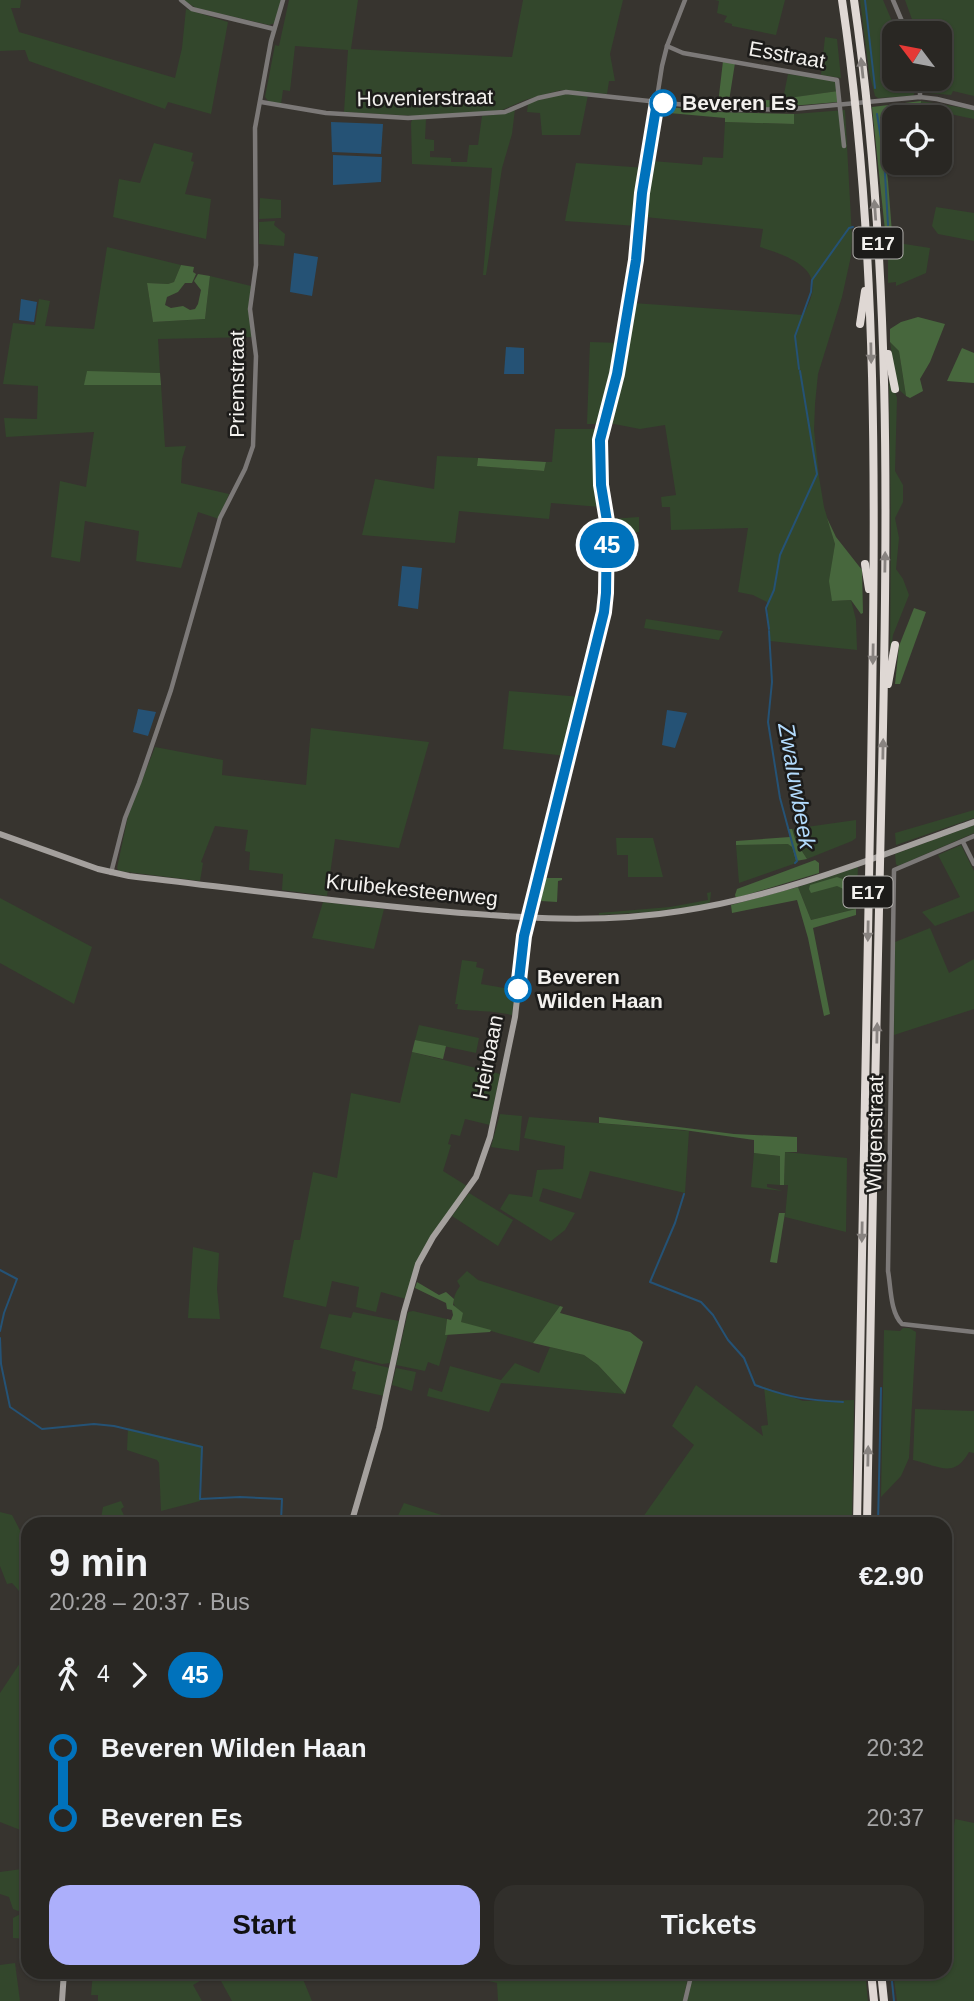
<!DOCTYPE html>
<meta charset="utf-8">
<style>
:root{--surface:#292723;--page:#312f2b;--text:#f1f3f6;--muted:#a5a5a6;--line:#454441;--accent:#acaffb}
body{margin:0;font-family:Arial,sans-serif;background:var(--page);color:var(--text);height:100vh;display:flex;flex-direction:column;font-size:26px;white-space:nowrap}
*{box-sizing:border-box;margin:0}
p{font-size:23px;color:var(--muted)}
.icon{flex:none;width:38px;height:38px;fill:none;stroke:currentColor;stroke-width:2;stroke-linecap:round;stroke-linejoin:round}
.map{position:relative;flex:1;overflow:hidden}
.sheet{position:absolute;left:21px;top:1517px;width:931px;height:462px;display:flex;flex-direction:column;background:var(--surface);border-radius:21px;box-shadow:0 2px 5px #0004,0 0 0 2px var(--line)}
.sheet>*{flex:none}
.badge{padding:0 14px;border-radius:23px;font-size:24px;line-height:46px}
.needle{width:46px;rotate:302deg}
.fabs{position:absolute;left:882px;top:21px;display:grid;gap:14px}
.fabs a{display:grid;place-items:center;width:70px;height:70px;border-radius:14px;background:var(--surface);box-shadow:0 2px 5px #0004,0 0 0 2px var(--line);font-size:35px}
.map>.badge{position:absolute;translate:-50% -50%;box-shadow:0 0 0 4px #fff}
.legs{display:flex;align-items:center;gap:10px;height:77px;padding:0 28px;font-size:23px}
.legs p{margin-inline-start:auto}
.head{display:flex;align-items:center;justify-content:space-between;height:119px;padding:0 28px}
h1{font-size:38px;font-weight:800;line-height:52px}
.button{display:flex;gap:14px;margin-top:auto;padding:14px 28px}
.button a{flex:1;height:80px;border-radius:21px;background:var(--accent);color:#111;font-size:28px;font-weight:800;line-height:80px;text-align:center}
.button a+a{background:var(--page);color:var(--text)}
ul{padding:0 28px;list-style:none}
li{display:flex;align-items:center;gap:24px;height:70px;font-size:26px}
li i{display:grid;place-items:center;width:10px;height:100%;margin:0 9px;background:currentColor}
li i::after{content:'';width:18px;height:18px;margin:-9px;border:5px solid;border-radius:50%;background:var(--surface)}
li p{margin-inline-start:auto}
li:first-child i{background:linear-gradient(#0000 50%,currentColor 0)}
li:last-child i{background:linear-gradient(currentColor 50%,#0000 0)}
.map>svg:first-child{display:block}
</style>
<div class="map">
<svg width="974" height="2001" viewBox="0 0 974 2001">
<rect width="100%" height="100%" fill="#37342f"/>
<g fill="#33472c">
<path d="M0,0H21L20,8H11L19,32L175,78L182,48L186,9L228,22L211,114L168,102L165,109L29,61L25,50L0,51Z"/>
<path d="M183,0H281L275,23L269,25L196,8Z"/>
<path d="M289,0H358L351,49L512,57L523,0H623L610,54L615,81H609L607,94L561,90L525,100L500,111L417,116L344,112L348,50L295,46L290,91L283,90L281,104L269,102L265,97L275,45L279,46Z"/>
<path d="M715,0H785L776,35L732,26V24L724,22L727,16L717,13L719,1Z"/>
<path d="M860,0H883L897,33H894V79H911V90L917,89L913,96L878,98L875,96L869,72Z"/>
<path d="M905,0H974V96L953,91L951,95L928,93L926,79H940V33H917Z"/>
<path d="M825,37L837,39L841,78L821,75Z"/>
<path d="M788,74L836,81L838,91L783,99Z"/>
<path d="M562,94L588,95L580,135H542L540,113L527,112L528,103Z"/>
<path d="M921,101L971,109L974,111V119L940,112H920Z"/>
<path d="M515,109L512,134L502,168L486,275H483L492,168L412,164L411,123L412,120L426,119L425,139L434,140V151H430V157L451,158V162H467L469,145H478L482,116L501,114Z"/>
<path d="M845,110L852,237L851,256L842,297L818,374L815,404L814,430L819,477L824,507L835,544L832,564V601L851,600L856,620L857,650L770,641L767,602L753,595L738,592L748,528L671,530L670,507H662L661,497L676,495L665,425L640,429L609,423L620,385L633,303L803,315C808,306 815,292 812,281C808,262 776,252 760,247L763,229L645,217L652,161L702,165L703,157L723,158L725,122L794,124V114Z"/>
<path d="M154,143L193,153L191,161L194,162L185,194L211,199L206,239L113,217L119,179L140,183Z"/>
<path d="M576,163L646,168L637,226L565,221Z"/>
<path d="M260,198L281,200V218L259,219Z"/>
<path d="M936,207L974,213V241L938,234L932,226Z"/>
<path d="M275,221L274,225L285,234L284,246L259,244V222Z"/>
<path d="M892,242L930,248L926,273L896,286V282L888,283V259H893Z"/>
<path d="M107,247L181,265L174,282L168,284L147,283L153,322L205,319L210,276L251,286L249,304L254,337L158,339L160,373L87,372L85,385H161L165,447L186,446L182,459L181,483L229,494L219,519L198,512L181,568L136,561L139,531L85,521L80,562L51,557L60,481L86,487L94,432L6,437L4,418L37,419L38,386L3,384L13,323L35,325L39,299L50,301L45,326L94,329Z"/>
<path d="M590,342L621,343L604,419L599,424H587Z"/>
<path d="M890,342L899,351L906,396L897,388Z"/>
<path d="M889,376L897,398L895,471L903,485V502L895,518L899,538L896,569L903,579L909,595L893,635L890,657L891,533Z"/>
<path d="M555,429H597L596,453L601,507L551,503L549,519L459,511L455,543L362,535L375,479L434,489L437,456L478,458L477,466L544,471L546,462H552Z"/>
<path d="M639,517V532L611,534V519Z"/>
<path d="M646,619L723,631L719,640L644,628Z"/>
<path d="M509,691L582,697L567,756L503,749Z"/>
<path d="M311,728L429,742L399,848L335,839L327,896L282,890L283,874L249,870L250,852L245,851L248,830L215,826L201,862L203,863L200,881L119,871L117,868L128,816L155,747L223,760L222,775L306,785Z"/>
<path d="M974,810V818L896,845L895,833Z"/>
<path d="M856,820V838L852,841L807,859L796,842L792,829Z"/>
<path d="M974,825V833L898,866L896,864L895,854Z"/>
<path d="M616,838H653L663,877H628V855H617Z"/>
<path d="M789,844L792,847L796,861L799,862L739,883L736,845Z"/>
<path d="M961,845L974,871V911L935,926L922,912L960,897L938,855Z"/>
<path d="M858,867L856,909L811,920L798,887Z"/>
<path d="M711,892L710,902L704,905L649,912L599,915V913L670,907L708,900L707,893Z"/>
<path d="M0,898L92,947L74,1004L0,963Z"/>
<path d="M323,902L384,909L374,949L312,938Z"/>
<path d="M930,928L949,973L974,959V1009L894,1035L895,942Z"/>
<path d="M462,960L477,962L476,967L484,969L481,984L515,990L512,1015C490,1010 477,1012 457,1009L458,1004H455Z"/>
<path d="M419,1025L479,1038L476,1053L415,1040Z"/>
<path d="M412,1052L500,1074L490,1125L465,1119L460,1136L451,1134L448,1144L451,1145L443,1171L467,1186L431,1237L406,1299L381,1292L376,1312L356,1307L359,1287L332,1281L326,1307L283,1297L294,1240H300L313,1172L337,1178L351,1093L400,1103Z"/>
<path d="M500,1114L522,1116L519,1151L491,1147Z"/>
<path d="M529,1117L689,1131L685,1193L590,1171L581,1199L543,1188L539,1201L575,1213L565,1230L551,1241L500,1209L509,1194L532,1197L537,1170L563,1169L565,1146L524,1138Z"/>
<path d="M785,1152L847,1158L846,1232L785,1217L788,1185H784Z"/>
<path d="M754,1153L780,1156V1185L767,1184V1187L783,1191L751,1187Z"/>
<path d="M469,1193L513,1220L498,1246L452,1216Z"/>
<path d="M193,1247L219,1253L217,1289L220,1319L188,1318Z"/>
<path d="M467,1271L478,1280L560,1306L533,1343L460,1322C455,1305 449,1302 460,1286L457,1281Z"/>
<path d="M413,1311L447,1319L445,1334H448L439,1366L428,1362L425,1371L396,1365L408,1312Z"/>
<path d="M353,1312L399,1321L391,1363L382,1364L320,1348L329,1314L351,1318Z"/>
<path d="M903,1328H909L916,1332L909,1458L901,1476L881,1497L884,1330L900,1331Z"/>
<path d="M550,1347L584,1355L598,1365L625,1394L501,1383L489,1412L427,1396L429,1388L442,1392L450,1366L501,1380L515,1363L539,1373Z"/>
<path d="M355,1360L390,1368L384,1396L352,1389L356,1372L352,1371Z"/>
<path d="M396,1368L416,1372L412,1391L392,1385Z"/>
<path d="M696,1385L763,1436L761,1426L768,1425L764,1387L803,1401L854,1400L852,1524H638L694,1445L672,1426Z"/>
<path d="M915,1409L974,1411V1453L969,1452C954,1479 939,1466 913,1460Z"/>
<path d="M128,1428L203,1446L199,1489L200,1501L161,1511L159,1463L157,1460L127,1450Z"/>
<path d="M121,1501L124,1507L121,1509L128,1524H100L103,1507Z"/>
<path d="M404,1503L457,1520L455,1524H394Z"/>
<path d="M0,1512L12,1515L23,1536L28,1534V1604C22,1596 19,1590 12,1583L7,1584L0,1566Z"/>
<path d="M28,1651V1833L0,1822V1693Z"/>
<path d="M955,1819L974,1823V2001H897L893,1972H945V1846H951Z"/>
<path d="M22,1869V1875H28V1906L18,1911L13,1909L9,1897L0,1894V1872Z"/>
<path d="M28,1910V1939L13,1938V1918Z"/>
<path d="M15,1963L20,2001H0V1965Z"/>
<path d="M93,1972L99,1973L215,1972L193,1985L202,2001H98V1995H91Z"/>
<path d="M216,1972H300L312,2001H232Z"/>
<path d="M486,1972H602L630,1981L633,1972H689L683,2001H498L497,1983L485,1980Z"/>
<path d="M694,1972H865L868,2001H687Z"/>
</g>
<g fill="#47673d">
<path d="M723,61L735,63L729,101L774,100L838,91V102L767,108L718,104Z"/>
<path d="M921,101L920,112L880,117L888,181L894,259H888L872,107Z"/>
<path d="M659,106L718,112L794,114V124L725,122V118L658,112Z"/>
<path d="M181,265L194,267L193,272L196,274L192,283H185L178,292L167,297L165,305L171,308L183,306L190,310L195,309L198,304L201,290L194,281L198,274L210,276L205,319L153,322L147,283L168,284L174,282Z"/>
<path d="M918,317L945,324L930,362L920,379L923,391L910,398L906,396L899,351L890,342V329L901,322Z"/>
<path d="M962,348L974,353V383L947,381Z"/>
<path d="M87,371L160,373L161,385H84Z"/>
<path d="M478,458L546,462L544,471L477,466Z"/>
<path d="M827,518L836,537L862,570L863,613L861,614L851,600L832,601L829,581L835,544Z"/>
<path d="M914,608L926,612L900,684H895L899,646Z"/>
<path d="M788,829H792L796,842L807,859L796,861L792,847L788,844L736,845V841L790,837Z"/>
<path d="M815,860L819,863V873L736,898L735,895L737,889Z"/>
<path d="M837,877L851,882L850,892L837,886L811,893L809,889L810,885Z"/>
<path d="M545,878H562V880L558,881L557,902L541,901Z"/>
<path d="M798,887L811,920L856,909V915L813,928L830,1014L824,1016L808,938L797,900L732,913L731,905Z"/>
<path d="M415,1040L446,1046L443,1059L412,1052Z"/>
<path d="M599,1117L734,1134L797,1137V1152H785L784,1185H780V1156L754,1153V1140L684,1130L599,1123Z"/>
<path d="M779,1213H785L777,1263L770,1262Z"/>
<path d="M417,1282L439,1295L446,1292L454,1299L453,1305L463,1313L461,1322L491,1330L490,1332L445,1335L447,1319L451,1320L453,1315L452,1310L447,1309L446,1303L415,1288Z"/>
<path d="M560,1306L563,1307L560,1313L630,1332L643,1342L625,1394L598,1365L584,1355L533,1343Z"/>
</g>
<g fill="#255275">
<path d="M331,122L383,124L381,154L332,152Z"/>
<path d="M333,155L382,157L381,182L333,185Z"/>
<path d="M294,253L318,257L312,296L290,292Z"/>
<path d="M21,299L37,302L34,322L19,320Z"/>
<path d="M506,347L524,348V374H504Z"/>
<path d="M402,566L422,568L418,609L398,606Z"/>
<path d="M138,709L156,712L148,736L133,732Z"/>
<path d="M667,710L687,713L675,748L662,745Z"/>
</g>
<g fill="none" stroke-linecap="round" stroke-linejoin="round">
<g stroke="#255275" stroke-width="2">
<path d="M865,0L875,88"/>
<path d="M877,114L884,157L888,225"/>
<path d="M799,369L795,336L811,292L812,280L849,228L853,227"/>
<path d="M769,629L766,608L774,590L780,555L817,474L800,371"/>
<path d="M769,631L772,682L768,722L780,798L797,861L795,863"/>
<path d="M684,1194L675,1223L650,1282L701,1302L713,1315L728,1340L744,1358L755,1385C790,1398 807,1400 843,1402"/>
<path d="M0,1270L17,1279L4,1313L0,1331"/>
<path d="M0,1338L1,1364L10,1407L42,1429L94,1424L114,1426L198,1446L202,1447L200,1499L240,1497L282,1499L281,1521L313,1519L345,1521"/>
<path d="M878,1524L881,1388"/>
<path d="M891,1972L894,2001"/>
</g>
<g stroke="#7c7978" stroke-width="4.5">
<path d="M181,0L192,9L274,29"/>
<path d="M893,0L907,33"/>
<path d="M667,46L683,53L837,80L844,146"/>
<path d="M920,79V97"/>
<path d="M261,102L326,113L408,118L505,112L538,98L566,92L732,110L793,109L920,97L937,99L974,108"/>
<path d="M974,836L894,870L888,1271C891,1287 890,1312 902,1324L974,1332"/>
<path d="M963,842L974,864"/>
<path d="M111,873L125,818L139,783L171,690L220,518L245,469L253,446L256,356L250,309L256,265L255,128L271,41L283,0"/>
<path d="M529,918L604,612L606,593L607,521L602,485L600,440L617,374L636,260L642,193L662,66L667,46L685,0"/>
<path d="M685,2001L692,1972"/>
</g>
<g stroke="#a4a09d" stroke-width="6">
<path d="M0,834L98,869L129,876C232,888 336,902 439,911C519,918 601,924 681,911C782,896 879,856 974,822"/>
<path d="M351,1524L379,1428L404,1312L418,1264L433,1237L476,1177L490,1137L515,1017L524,936L529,918"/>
<path d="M62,2001L64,1972"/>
</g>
<g stroke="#dfd8d4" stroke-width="8">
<path d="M842,0C880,255 875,516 871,773C866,1023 862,1274 857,1524"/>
<path d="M854,0C891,256 888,516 882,773C877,1023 870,1274 867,1524"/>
<path d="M860,324L865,291"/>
<path d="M888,354L895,389"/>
<path d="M865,564L869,589"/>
<path d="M888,684L895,645"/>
<path d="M871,1972L874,2001"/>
<path d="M881,1972L884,2001"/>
</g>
</g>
<defs><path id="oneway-solid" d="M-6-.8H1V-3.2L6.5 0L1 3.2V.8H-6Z" transform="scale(1.75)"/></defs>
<g fill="#888380">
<use href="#oneway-solid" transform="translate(862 68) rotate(-96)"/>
<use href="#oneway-solid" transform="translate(875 210) rotate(-94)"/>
<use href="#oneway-solid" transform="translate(871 353) rotate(89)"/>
<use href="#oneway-solid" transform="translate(885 562) rotate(-89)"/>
<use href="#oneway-solid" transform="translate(873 654) rotate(91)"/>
<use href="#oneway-solid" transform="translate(883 749) rotate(-89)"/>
<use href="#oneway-solid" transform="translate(868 931) rotate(91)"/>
<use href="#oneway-solid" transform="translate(877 1033) rotate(-89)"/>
<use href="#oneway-solid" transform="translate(862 1232) rotate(91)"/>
<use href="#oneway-solid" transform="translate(868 1456) rotate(-89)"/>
</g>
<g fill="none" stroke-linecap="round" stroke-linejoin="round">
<g stroke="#fff" stroke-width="16">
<path id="line-1" d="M518,989L524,936L604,612L606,593L607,521L601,485L600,440L617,374L636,260L642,193L657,102L663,103"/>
</g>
<use href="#line-1" stroke="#0072bc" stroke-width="10"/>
</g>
<g fill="#fff" stroke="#0072bc" stroke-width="3.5">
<circle cx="663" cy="103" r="12"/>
<circle cx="518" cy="989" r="12"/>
</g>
<g text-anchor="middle" stroke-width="5" stroke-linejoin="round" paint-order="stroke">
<g fill="#1d1c1a" stroke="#b3b1ae" stroke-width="2">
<rect x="853.5" y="227.5" width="49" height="31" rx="5"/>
<rect x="843.5" y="876.5" width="49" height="31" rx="5"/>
</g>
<g font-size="19" font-weight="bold" fill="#f3f1ee">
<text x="878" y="250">E17</text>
<text x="868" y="899">E17</text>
</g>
<g font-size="21" fill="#f3f1ee" stroke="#1d1c1a">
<text transform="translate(787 55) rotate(10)" y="7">Esstraat</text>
<text transform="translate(425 98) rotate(-1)" y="7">Hovenierstraat</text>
<text transform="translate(237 384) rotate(-90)" y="7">Priemstraat</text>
<text transform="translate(412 890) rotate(6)" y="7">Kruibekesteenweg</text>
<text transform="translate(488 1057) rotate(-79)" y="7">Heirbaan</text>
<text transform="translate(875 1134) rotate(-89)" y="7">Wilgenstraat</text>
</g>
<g font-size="21" font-weight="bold" fill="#f3f1ee" stroke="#1d1c1a" text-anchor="start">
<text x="682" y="110">Beveren Es</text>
<text x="537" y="984">Beveren<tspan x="537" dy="24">Wilden Haan</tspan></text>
</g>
<g font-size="23" font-style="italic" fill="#b3dbfd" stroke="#1d1c1a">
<text transform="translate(797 786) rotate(80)" y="8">Zwaluwbeek</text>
</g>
</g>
</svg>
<div class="fabs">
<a><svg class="needle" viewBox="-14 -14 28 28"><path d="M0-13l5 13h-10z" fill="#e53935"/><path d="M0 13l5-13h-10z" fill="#a5a5a6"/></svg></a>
<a><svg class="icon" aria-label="locate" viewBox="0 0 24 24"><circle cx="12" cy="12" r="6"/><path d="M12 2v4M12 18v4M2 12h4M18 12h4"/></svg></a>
</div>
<b class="badge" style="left:607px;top:545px;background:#0072bc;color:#fff">45</b>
<section class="sheet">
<div class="head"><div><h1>9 min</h1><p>20:28 – 20:37 · Bus</p></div><b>€2.90</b></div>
<div class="legs"><svg class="icon" aria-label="walk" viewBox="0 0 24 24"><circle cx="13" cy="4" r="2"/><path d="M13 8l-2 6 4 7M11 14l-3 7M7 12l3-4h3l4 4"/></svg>4<svg class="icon" aria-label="forward" viewBox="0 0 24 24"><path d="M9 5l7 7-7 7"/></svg><b class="badge" style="background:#0072bc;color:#fff">45</b></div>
<ul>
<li><i style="color:#0072bc"></i><b>Beveren Wilden Haan</b><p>20:32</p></li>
<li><i style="color:#0072bc"></i><b>Beveren Es</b><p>20:37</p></li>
</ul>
<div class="button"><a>Start</a><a>Tickets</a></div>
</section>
</div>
